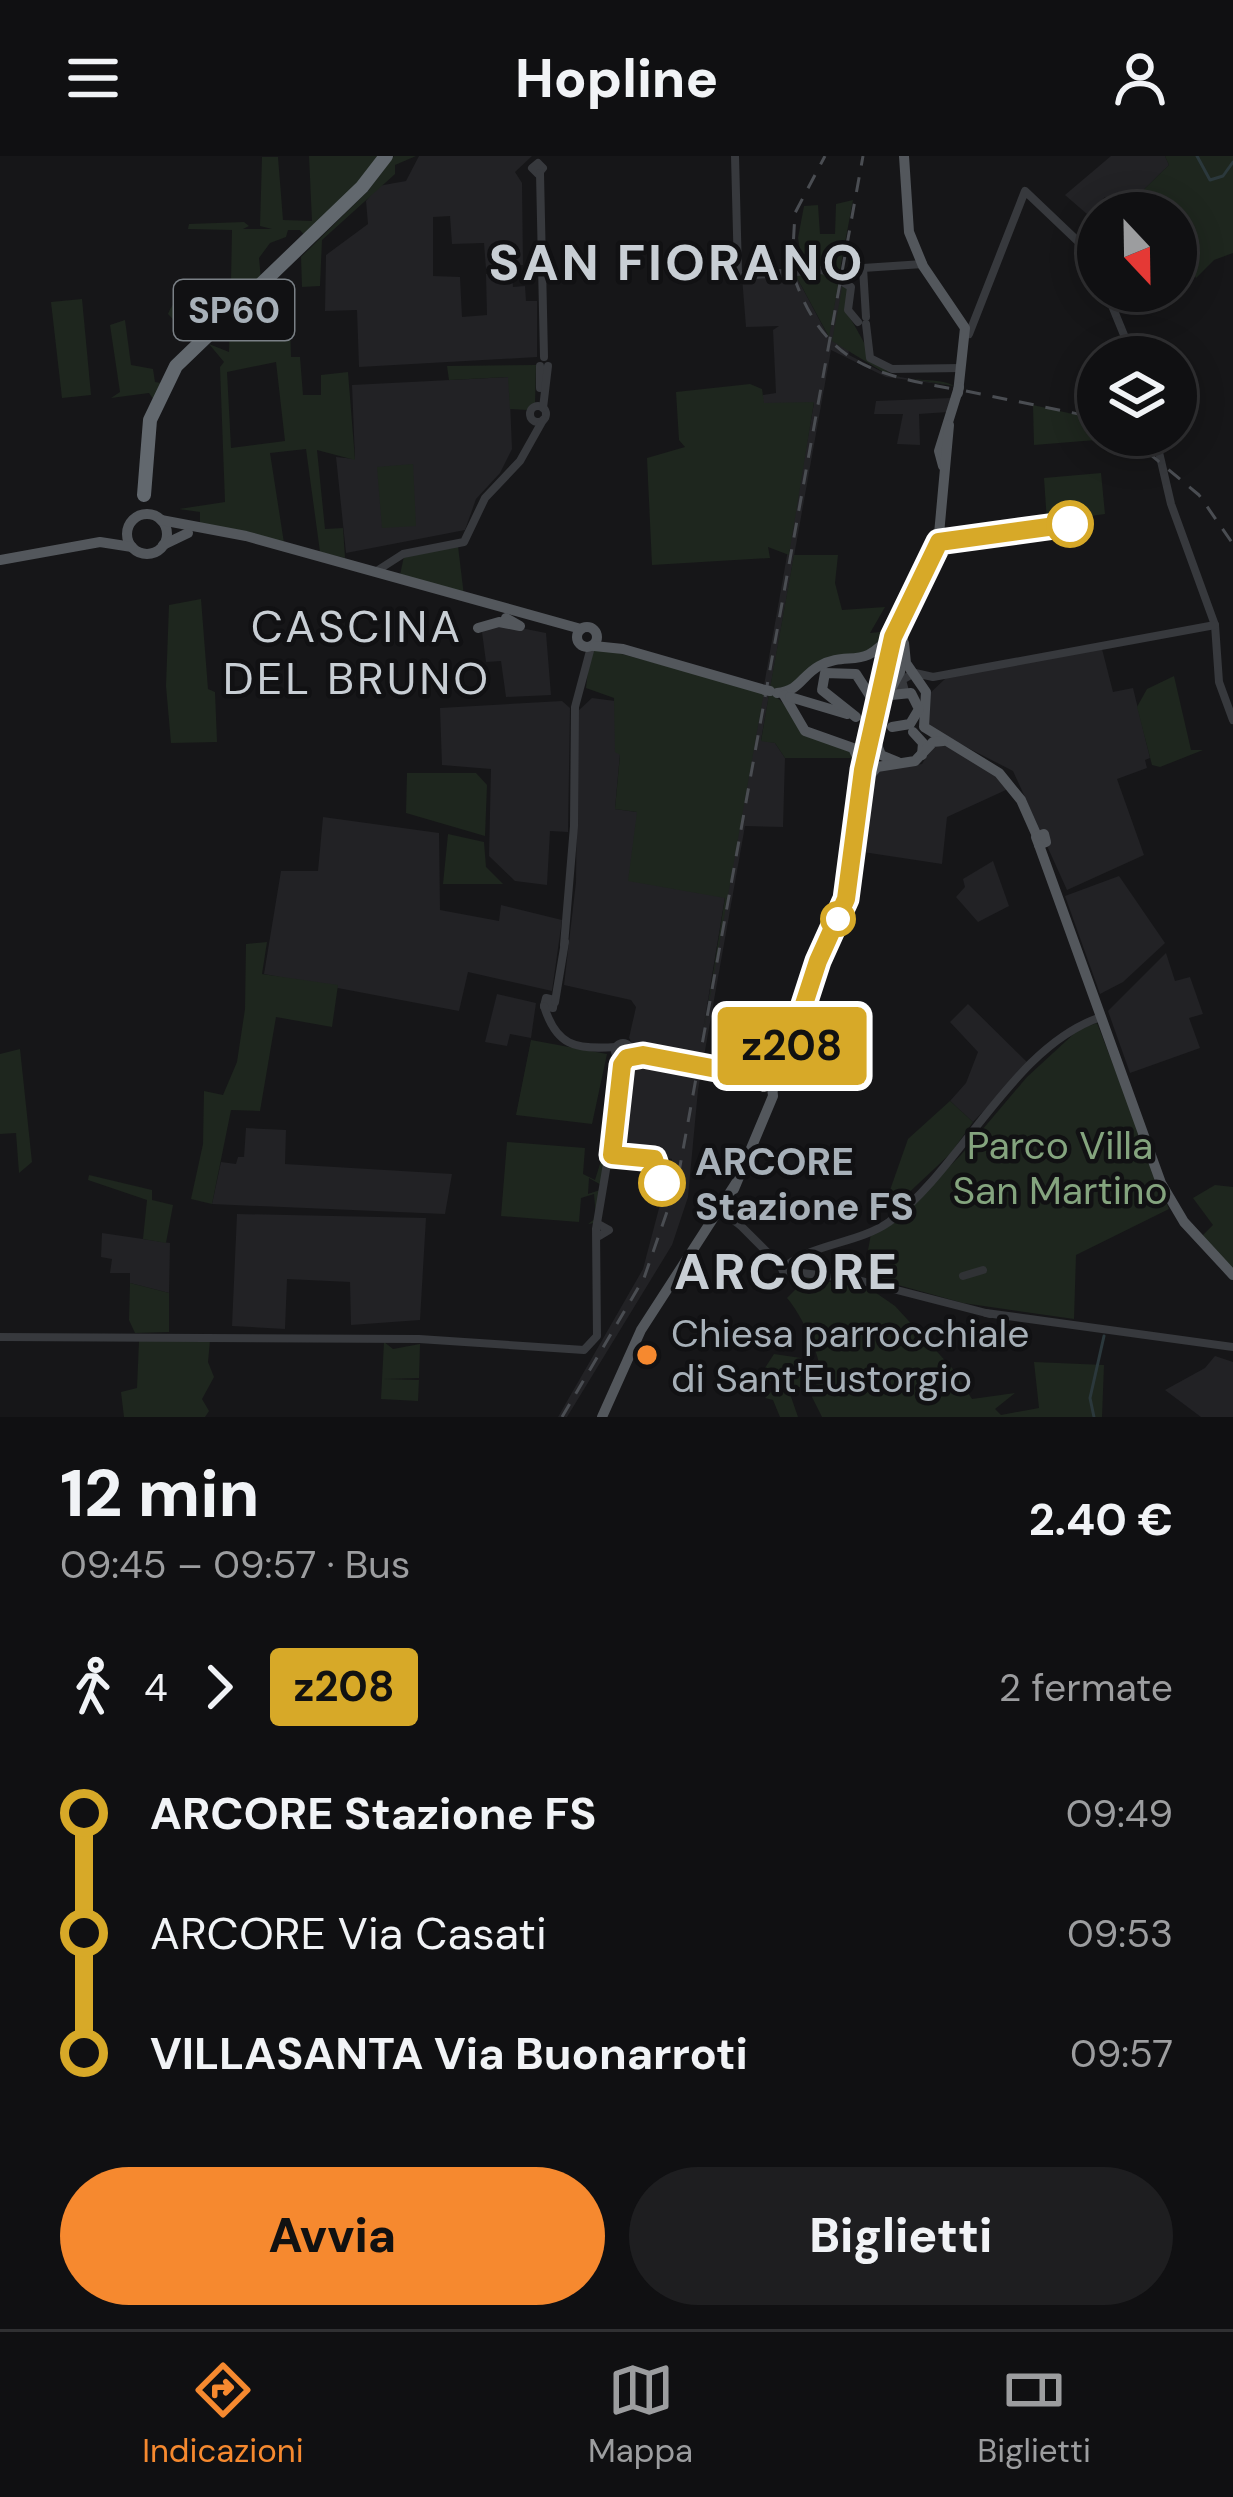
<!DOCTYPE html>
<html lang="it">
<meta charset="utf-8">
<style>
:root{--surface:#101012;--page:#1e1e20;--text:#f1f3f6;--muted:#9c9d9f;--line:#303032;--accent:#f6892f}
body{margin:0;font-family:"DM Sans",sans-serif;background:var(--page);color:var(--text);height:100vh;display:flex;flex-direction:column;font-size:45px;white-space:nowrap}
*{box-sizing:border-box;margin:0}
p{font-size:39px;color:var(--muted)}
.icon{flex:none;width:66px;height:66px;fill:none;stroke:currentColor;stroke-width:2;stroke-linecap:round;stroke-linejoin:round}
.map{position:relative;height:1261px;overflow:hidden}
.sheet{display:flex;flex-direction:column;background:var(--surface);flex:1}
.sheet>*{flex:none}
.badge{padding:0 24px;border-radius:9px;font-size:42px;line-height:78px}
.needle{width:78px;rotate:158deg}
.tools{position:absolute;left:1077px;top:36px;display:grid;gap:24px}
.tools a{display:grid;place-items:center;width:120px;height:120px;border-radius:50%;background:var(--surface);box-shadow:0 6px 30px #0003,0 0 0 3px var(--line);font-size:60px}
.map>.badge{position:absolute;translate:-50% -50%;box-shadow:0 0 0 6px #fff}
.legs{display:flex;align-items:center;gap:18px;height:132px;padding:0 60px;font-size:39px}
.legs p{margin-inline-start:auto}
.overview{display:flex;align-items:center;justify-content:space-between;height:204px;padding:0 60px}
h1{font-size:66px;font-weight:800;line-height:90px}
.primary-button{display:flex;gap:24px;margin-top:auto;padding:24px 60px}
.primary-button a{flex:1;height:138px;border-radius:72px;background:var(--accent);color:#111;font-size:48px;font-weight:800;line-height:138px;text-align:center}
.primary-button a+a{background:var(--page);color:var(--text)}
ul{padding:0 60px;list-style:none}
li{display:flex;align-items:center;gap:42px;height:120px;font-size:45px}
li i{display:grid;place-items:center;width:18px;height:100%;margin:0 15px;background:currentColor}
li i::after{content:'';width:30px;height:30px;margin:-15px;border:9px solid;border-radius:50%;background:var(--surface)}
li p{margin-inline-start:auto}
li:first-child i{background:linear-gradient(#0000 50%,currentColor 0)}
li:last-child i{background:linear-gradient(currentColor 50%,#0000 0)}
header{display:flex;justify-content:space-between;align-items:center;height:156px;padding:0 60px;background:var(--surface);font-size:54px;font-weight:800}
.dock{display:flex;justify-content:space-around;align-items:center;height:168px;border-top:3px solid var(--line);background:var(--surface);font-size:33px;color:var(--muted)}
.dock a{display:grid;justify-items:center;gap:6px}
.dock .active{color:var(--accent)}
.map>svg:first-child{display:block}
</style>
<header><svg class="icon" aria-label="menu" viewBox="0 0 24 24"><path d="M4 6h16M4 12h16M4 18h16"/></svg>Hopline<svg class="icon" aria-label="person" viewBox="0 0 24 24"><circle cx="12" cy="8" r="4"/><path d="M4 21q1-7 8-7t8 7"/></svg></header>
<div class="map">
<svg width="1233" height="1261" viewBox="0 0 1233 1261">
<rect width="100%" height="100%" fill="#161618"/>
<g fill="#222225">
<path d="M419,0H532L515,16L522,27L523,109L486,113L484,87L452,88L450,60L433,61V120L460,121L462,161L487,159L486,118L512,115L513,131L525,130L526,145H537V201L359,211L357,154L325,155L326,99L368,68L366,45L378,30L406,25Z"/>
<path d="M1111,0H1165L1169,9L1121,56L1105,41L1087,58L1065,39Z"/>
<path d="M795,118L828,180L839,124L843,127L849,199L888,219L954,230L886,221L831,194L761,584L775,587L785,602L783,671L745,670L698,934L688,1041L672,1089L567,1261H558L643,1113L672,1003L615,995L629,907L682,915L696,906L689,899L635,892L629,882L636,851L631,844L564,829L576,726L578,555L592,542L615,545L620,598L615,653L637,656L725,741L703,874L814,247H763V239L776,237L773,174L779,170L746,171L742,121Z"/>
<path d="M509,221L512,293L500,317L476,343L465,374L346,397L336,301L355,303L352,229Z"/>
<path d="M951,242L948,256L919,258L920,289L897,288L903,258H874L876,245Z"/>
<path d="M500,468L546,477L551,539L506,541L501,505L486,506L482,476Z"/>
<path d="M1102,493L1113,536L1133,532L1150,602L1145,604L1147,612L1117,623L1144,699L1067,734L1013,615L929,572L927,540L947,521Z"/>
<path d="M562,545L570,552L568,676L550,675L547,729L515,725L489,700L491,613L442,609L440,552Z"/>
<path d="M944,588L994,616L1008,633L947,661L942,708L863,696L865,633L875,615L922,608L932,592Z"/>
<path d="M323,661L439,677L440,754L499,765L501,749L562,764L552,835L468,816L459,855L264,818L281,715H318Z"/>
<path d="M993,705L1009,750L978,766L956,741L965,731L963,723Z"/>
<path d="M1119,720L1165,787L1123,826L1100,838L1065,740Z"/>
<path d="M1166,797L1175,825L1190,821L1203,858L1189,862L1200,892L1130,917L1108,855Z"/>
<path d="M497,838L536,847L531,882L510,878L507,890L485,886Z"/>
<path d="M968,848L1029,908L973,966L950,945L966,927L978,896L950,866Z"/>
<path d="M246,972L286,974L285,1008L452,1018L445,1058L212,1048L221,1006L236,1008L238,1001H244Z"/>
<path d="M237,1058L426,1062L420,1164L351,1169L350,1126L287,1123L285,1173L232,1170Z"/>
<path d="M102,1077L170,1087L169,1137L130,1127V1117H110L112,1103L101,1101Z"/>
<path d="M1215,1200L1233,1206V1261H1201L1165,1234L1205,1212Z"/>
</g>
<g fill="#1e261e" fill-rule="evenodd">
<path d="M309,0H384L305,80L300,74H288L286,81L270,87L259,102L261,123L219,157L195,186L168,158C179,131 205,129 231,126L232,74L188,73L189,68L244,66L249,70L243,73H272L260,70L262,1H278L283,64L312,65Z"/>
<path d="M394,0H416L395,9V18L322,84L320,130L302,131L301,101L368,35Z"/>
<path d="M1165,0H1233V97L1214,104L1196,122L1176,88V57H1120L1169,9Z"/>
<path d="M853,44L839,119L826,110L803,111L798,82L804,50L818,49L820,78H835L836,48Z"/>
<path d="M818,116L839,124L829,181L795,118Z"/>
<path d="M843,127L849,132L846,157C862,177 868,204 890,217C908,227 941,221 954,230L888,219L832,185Z"/>
<path d="M289,134L291,201H300L303,239H321V219L348,216L355,304L317,294L325,373L343,372L345,402L320,396L306,293L270,297L284,387L200,369V356L179,353L225,346L220,211L224,206L209,188L229,196L230,170L258,144L268,154ZM276,206L285,285L231,292L227,216Z"/>
<path d="M82,143L91,239L62,242L51,146Z"/>
<path d="M125,164L131,209L153,213L155,226L161,227L154,244L149,237L111,242L120,236L110,169Z"/>
<path d="M536,209L535,248L528,254L510,253L508,221L449,224L447,210Z"/>
<path d="M750,228L762,233L764,247L814,246L789,399L768,391L770,402L652,409L647,302L685,291L679,284L676,236Z"/>
<path d="M1033,249L1095,263L1096,284L1034,289Z"/>
<path d="M413,308L416,370L382,372L377,311Z"/>
<path d="M1101,317L1105,358L1047,366L1044,322Z"/>
<path d="M458,390L464,440L400,419L404,400Z"/>
<path d="M794,399H838L835,427L842,454L885,451L870,477L890,475L867,499L835,505L781,534L770,532Z"/>
<path d="M201,443L208,533L215,536L217,586L171,587L166,530L169,449Z"/>
<path d="M603,493L764,536L704,875L725,742L628,725L637,656L615,653L620,599L615,596L614,542L586,532L590,496Z"/>
<path d="M1174,520L1191,594H1203L1160,611L1152,609L1137,551L1147,533Z"/>
<path d="M769,538C785,543 786,555 797,567C813,584 842,585 860,602H785L775,587L761,585Z"/>
<path d="M407,617H476L487,629L485,680L406,657Z"/>
<path d="M448,678L484,686L486,711L503,728H443Z"/>
<path d="M267,786L262,818L338,829L332,871L276,861L260,955L231,954L212,1048L191,1043L203,988L204,935L223,939L237,906L245,853L246,788Z"/>
<path d="M1097,867L1169,1053L1076,1099L1074,1163L963,1147L880,1124L883,1104L867,1100L871,1078L898,1062L960,1000L1027,921L1078,874Z"/>
<path d="M531,884L607,898L592,968L516,959Z"/>
<path d="M20,893L32,1006L19,1017L16,977L0,978V898Z"/>
<path d="M950,945L973,966L951,997L901,1044L889,1037L908,983Z"/>
<path d="M507,986L585,992L583,1018L595,1024L603,998V1030L589,1022L588,1038L603,1033L600,1058L594,1067L588,1068L596,1062L594,1038L581,1042L579,1066L501,1060Z"/>
<path d="M89,1019L152,1034V1044L173,1049L166,1087L143,1083L147,1044L88,1024Z"/>
<path d="M1215,1029L1233,1031V1113L1201,1081L1213,1069L1193,1042Z"/>
<path d="M807,1122L869,1132L895,1150L952,1212L972,1243L1015,1237L995,1253L1001,1259L1039,1252L1034,1206L1104,1209L1102,1261H822L809,1235L821,1224C823,1204 802,1159 787,1142Z"/>
<path d="M130,1127L169,1137V1176L135,1177L129,1164Z"/>
<path d="M210,1184L208,1206L214,1221L202,1243L209,1255L205,1261H124L121,1236L137,1232L139,1185Z"/>
<path d="M384,1186L393,1193L420,1188L419,1222L384,1223L419,1224L418,1245L381,1243Z"/>
<path d="M774,1198L801,1202L800,1231L788,1232L798,1261H780L773,1244L765,1242L775,1232L780,1241L779,1228L759,1221Z"/>
</g>
<g fill="none" stroke-linecap="round" stroke-linejoin="round">
<g stroke="#2b383c" stroke-width="3">
<path d="M1197,0L1210,24L1223,20L1233,6"/>
<path d="M1094,1261L1090,1242L1104,1180"/>
</g>
<path stroke="#303235" stroke-width="8" d="M963,1120L983,1114"/>
<g stroke="#37393d" stroke-width="8">
<path d="M735,0L738,116"/>
<path d="M538,7L543,12L538,18L532,12Z"/>
<path d="M540,17L544,201"/>
<path d="M741,120L823,114L851,131L848,154L858,166"/>
<path d="M1106,135L1133,201"/>
<path d="M866,161L863,112L923,108"/>
<path d="M866,168L870,202L892,213L961,212"/>
<path d="M969,178L1025,35L1087,94L1098,116"/>
<path d="M540,210V232"/>
<circle cx="538" cy="258" r="8"/>
<path d="M543,252L548,210"/>
<path d="M1155,279L1171,348L1215,469L1219,526L1233,564"/>
<path d="M375,416L403,398L464,386L485,342L520,305L543,264"/>
<path d="M915,517L933,521L1215,469"/>
<path d="M889,528L905,535L902,524L914,517"/>
<path d="M564,789L574,670L575,551L591,491"/>
<path d="M546,842L554,844L553,852L544,850Z"/>
<path d="M555,846L565,786"/>
<path d="M544,850C556,889 574,894 616,891"/>
<circle cx="623" cy="895" r="8"/>
<path d="M630,892L689,907"/>
<path d="M710,911L773,922"/>
<path d="M612,978L617,900"/>
<path d="M725,1058L740,1069L728,1054"/>
<path d="M740,1069L783,1112"/>
<path d="M599,1080L609,1074L600,1069"/>
<path d="M787,1109C816,1087 859,1087 889,1066C962,1012 1013,890 1101,861"/>
<path d="M789,1110L793,1116L785,1120L782,1113Z"/>
<path d="M793,1116L854,1123L990,1158"/>
<path d="M986,1157L1233,1191"/>
<path d="M0,1181L419,1183L584,1194L597,1180L596,1073L612,978"/>
</g>
<g stroke="#53575c" stroke-width="10">
<path d="M904,0L909,76L923,110L965,172L958,237"/>
<path d="M943,310L939,295L959,231"/>
<circle cx="147" cy="378" r="20"/>
<path d="M161,364L246,380L581,473"/>
<path d="M163,389L188,377"/>
<path d="M0,404L100,386L132,391"/>
<circle cx="587" cy="481" r="10"/>
<path d="M478,472L499,466L520,470L506,462"/>
<path d="M904,487L906,507L926,536L924,571L999,617L1021,644L1037,680"/>
<path d="M594,490L623,493L765,534"/>
<path d="M777,537C800,535 801,520 819,510C848,494 864,515 890,479"/>
<path d="M784,539L805,575L853,592L862,611"/>
<path d="M891,539L911,537L919,553L910,568L892,571"/>
<path d="M790,541L847,558"/>
<path d="M879,555L900,516L905,459"/>
<path d="M856,561L822,534L825,517L856,518L874,546"/>
<path d="M913,576L923,587L922,599"/>
<path d="M873,578L881,599L898,606"/>
<path d="M863,628L877,611L915,605L933,586L943,585"/>
<path d="M1044,678L1046,686L1039,689L1036,681Z"/>
<path d="M1039,689L1161,1027L1184,1066L1233,1119"/>
<path d="M775,922L786,908L818,805L848,737L863,614L893,481L938,389L949,269"/>
<path d="M775,922L769,927L774,932L786,915"/>
<path d="M734,1033L773,940L772,931"/>
<path d="M602,1261L641,1174L736,1027"/>
</g>
<path stroke="#62686e" stroke-width="14" d="M144,339L150,264L176,210L362,31L386,0"/>
<g stroke="#4a4d52" stroke-width="3" stroke-dasharray="15 12" stroke-linecap="butt">
<path d="M792,110L795,57L825,0"/>
<path d="M794,121C824,206 871,218 953,233"/>
<path d="M966,235L1098,262"/>
<path d="M1127,279L1199,339L1233,388"/>
<path d="M562,1261L644,1122L677,1027L863,0"/>
</g>
<path stroke="#37393d" stroke-width="8" d="M689,907L710,911"/>
<g stroke="#53575c" stroke-width="10">
<path d="M765,534L770,535"/>
<path d="M865,563L879,567"/>
</g>
</g>
<g fill="none" stroke-linecap="round" stroke-linejoin="round">
<g stroke="#fff" stroke-width="27">
<path id="line-1" d="M662,1027L654,1003L612,999L622,909L627,902L643,899L764,922L782,916L818,805L846,743L863,614L893,481L939,386L1070,368"/>
</g>
<use href="#line-1" stroke="#d7a928" stroke-width="18"/>
</g>
<g fill="#fff" stroke="#d7a928" stroke-width="6">
<circle cx="1070" cy="368" r="21"/>
<circle cx="838" cy="763" r="15"/>
<circle cx="662" cy="1027" r="21"/>
</g>
<circle fill="#f6892f" stroke="#111113" stroke-width="4.5" cx="647" cy="1199" r="12"/>
<g text-anchor="middle" stroke-width="9" stroke-linejoin="round" paint-order="stroke">
<rect fill="#111113" stroke="#7a8086" stroke-width="3" x="174" y="124" width="120" height="60" rx="9"/>
<g font-size="36" font-weight="bold" fill="#a7b0b8">
<text x="234" y="167">SP60</text>
</g>
<g font-size="39" fill="#84a47e" stroke="#111113">
<text x="1060" y="1003">Parco Villa<tspan x="1060" dy="45">San Martino</tspan></text>
</g>
<g font-size="39" font-weight="bold" fill="#a7b0b8" stroke="#111113" text-anchor="start">
<text x="695" y="1019">ARCORE<tspan x="695" dy="45">Stazione FS</tspan></text>
</g>
<g font-size="39" fill="#a7b0b8" stroke="#111113" text-anchor="start">
<text x="671" y="1191">Chiesa parrocchiale<tspan x="671" dy="45">di Sant'Eustorgio</tspan></text>
</g>
<g font-size="45" letter-spacing="3" fill="#c8ced4" stroke="#111113">
<text x="357" y="486">CASCINA<tspan x="357" dy="52">DEL BRUNO</tspan></text>
</g>
<g font-size="51" font-weight="bold" letter-spacing="3" fill="#c8ced4" stroke="#111113">
<text x="677" y="124">SAN FIORANO</text>
<text x="787" y="1133">ARCORE</text>
</g>
</g>
</svg>
<div class="tools">
<a><svg class="needle" viewBox="-14 -14 28 28"><path d="M0-13l5 13h-10z" fill="#e53935"/><path d="M0 13l5-13h-10z" fill="#9c9d9f"/></svg></a>
<a><svg class="icon" aria-label="layers" viewBox="0 0 24 24"><path d="M12 4l9 5-9 5-9-5zM3 14l9 5 9-5"/></svg></a>
</div>
<b class="badge" style="left:792px;top:890px;background:#d7a928;color:#111">z208</b>
</div>
<section class="sheet">
<div class="overview"><div><h1>12 min</h1><p>09:45 – 09:57 · Bus</p></div><b>2.40 €</b></div>
<div class="legs"><svg class="icon" aria-label="walk" viewBox="0 0 24 24"><circle cx="13" cy="4" r="2"/><path d="M13 8l-2 6 4 7M11 14l-3 7M7 12l3-4h3l4 4"/></svg>4<svg class="icon" aria-label="forward" viewBox="0 0 24 24"><path d="M9 5l7 7-7 7"/></svg><b class="badge" style="background:#d7a928;color:#111">z208</b><p>2 fermate</p></div>
<ul>
<li><i style="color:#d7a928"></i><b>ARCORE Stazione FS</b><p>09:49</p></li>
<li><i style="color:#d7a928"></i><span>ARCORE Via Casati</span><p>09:53</p></li>
<li><i style="color:#d7a928"></i><b>VILLASANTA Via Buonarroti</b><p>09:57</p></li>
</ul>
<div class="primary-button"><a>Avvia</a><a>Biglietti</a></div>
</section>
<nav class="dock">
<a class="active"><svg class="icon" aria-label="directions" viewBox="0 0 24 24"><path d="M12 3l9 9-9 9-9-9zM9 14v-3h6M13 9l2 2-2 2"/></svg>Indicazioni</a>
<a><svg class="icon" aria-label="map" viewBox="0 0 24 24"><path d="M3 6l6-2 6 2 6-2v14l-6 2-6-2-6 2zM9 4v14M15 6v14"/></svg>Mappa</a>
<a><svg class="icon" aria-label="tickets" viewBox="0 0 24 24"><path d="M3 7h18v10H3zM15 7v10"/></svg>Biglietti</a>
</nav>
